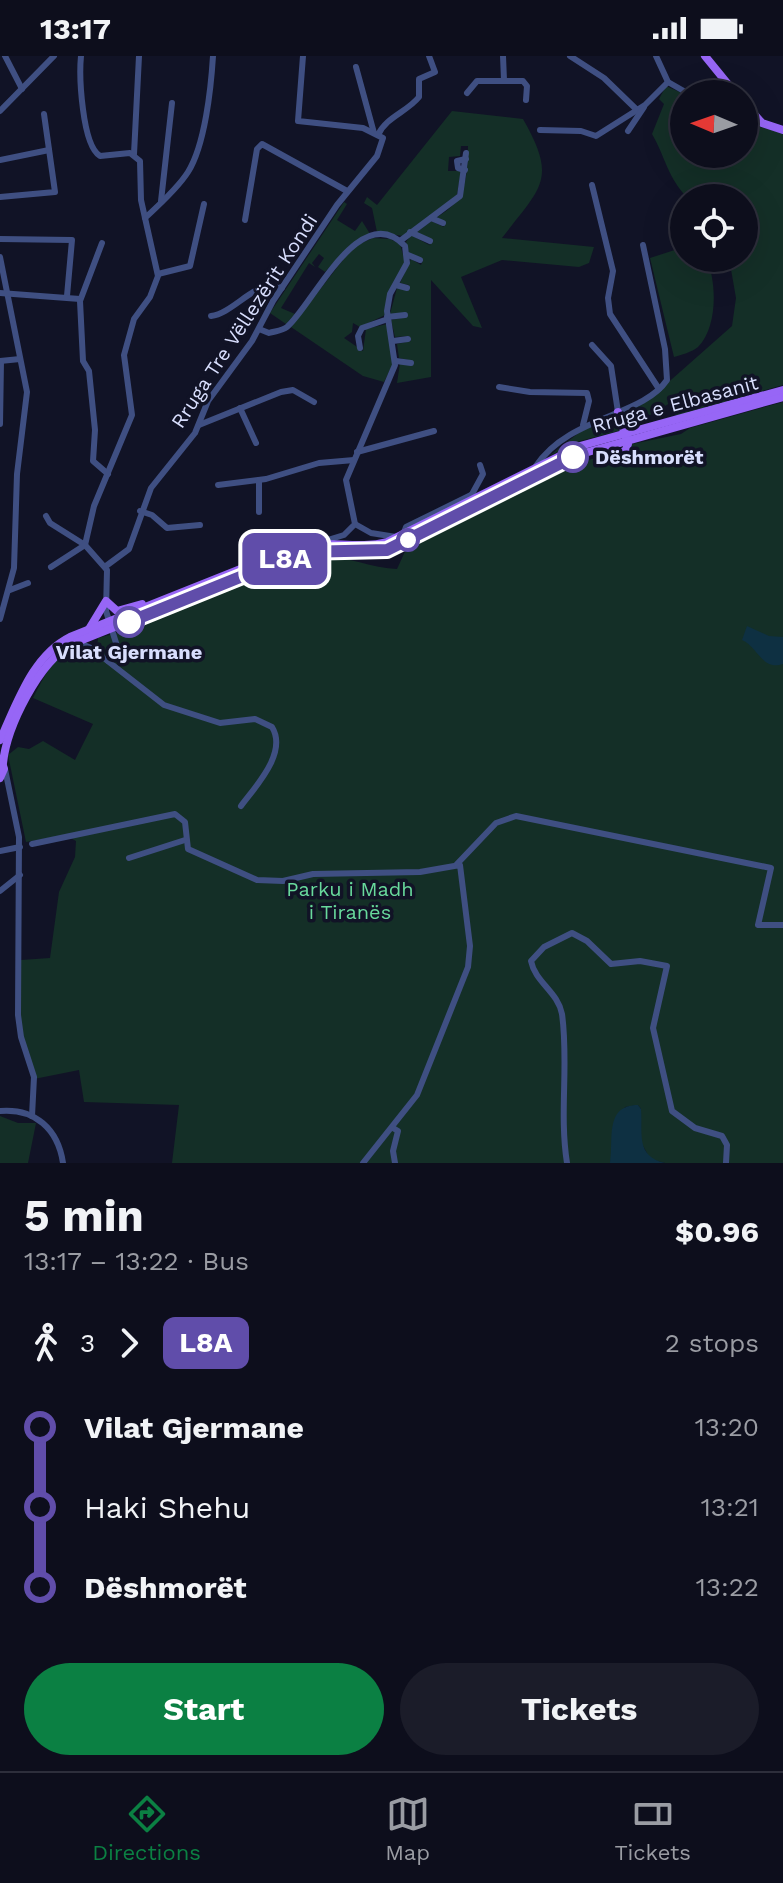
<!DOCTYPE html>
<meta charset="utf-8">
<style>
:root{--surface:#0d0e1c;--page:#1b1c29;--text:#f1f3f6;--muted:#9a9ca3;--line:#2d2e3b;--accent:#0b8043}
body{margin:0;font-family:"Work Sans",sans-serif;background:var(--page);color:var(--text);height:100vh;display:flex;flex-direction:column;font-size:30px;white-space:nowrap}
*{box-sizing:border-box;margin:0}
p{font-size:26px;color:var(--muted)}
.icon{flex:none;width:44px;height:44px;fill:none;stroke:currentColor;stroke-width:2;stroke-linecap:round;stroke-linejoin:round}
.map{position:relative;height:1107px;overflow:hidden}
.side{display:flex;flex-direction:column;background:var(--surface);flex:1}
.side>*{flex:none}
.badge{padding:0 16px;border-radius:12px;font-size:28px;line-height:52px}
.needle{width:52px;rotate:272deg}
.buttons{position:absolute;left:670px;top:24px;display:grid;gap:16px}
.buttons a{display:grid;place-items:center;width:88px;height:88px;border-radius:50%;background:var(--surface);box-shadow:0 8px 32px #0002,0 0 0 2px var(--line);font-size:40px}
.map>.badge{position:absolute;translate:-50% -50%;box-shadow:0 0 0 4px #fff}
.legs{display:flex;align-items:center;gap:12px;height:88px;padding:0 24px;font-size:26px}
.legs p{margin-inline-start:auto}
.summary{display:flex;align-items:center;justify-content:space-between;height:136px;padding:0 24px}
h1{font-size:44px;font-weight:700;line-height:60px}
.button{display:flex;gap:16px;margin-top:auto;padding:16px 24px}
.button a{flex:1;height:92px;border-radius:48px;background:var(--accent);color:#fff;font-size:32px;font-weight:700;line-height:92px;text-align:center}
.button a+a{background:var(--page);color:var(--text)}
ul{padding:0 24px;list-style:none}
li{display:flex;align-items:center;gap:28px;height:80px;font-size:30px}
li i{display:grid;place-items:center;width:12px;height:100%;margin:0 10px;background:currentColor}
li i::after{content:'';width:20px;height:20px;margin:-10px;border:6px solid;border-radius:50%;background:var(--surface)}
li p{margin-inline-start:auto}
li:first-child i{background:linear-gradient(#0000 50%,currentColor 0)}
li:last-child i{background:linear-gradient(currentColor 50%,#0000 0)}
.status{display:flex;justify-content:space-between;align-items:center;height:56px;padding:0 40px;background:var(--surface);direction:ltr}
.status svg{height:22px;fill:currentColor}
.tab-bar{display:flex;justify-content:space-around;align-items:center;height:112px;border-top:2px solid var(--line);background:var(--surface);font-size:22px;color:var(--muted)}
.tab-bar a{display:grid;justify-items:center;gap:4px}
.tab-bar .on{color:var(--accent)}
.map>svg:first-child{display:block}
</style>
<div class="status"><b>13:17</b><svg viewBox="0 0 49 12"><path d="M0 12V9h3v3zM5 12V6h3v6zM10 12V3h3v9zM15 12V0h3v12zM26 1h20v11H26zM47 4h2v5h-2z"/></svg></div>
<div class="map">
<svg width="783" height="1107" viewBox="0 0 783 1107">
<rect width="100%" height="100%" fill="#111326"/>
<g fill="#142f27">
<path d="M666,30L684,38V98H744V60L745,67L783,77V329L676,360L670,347L625,374L622,357L663,331L732,270L736,242L729,202H744V142H688C668,123 665,100 652,78L664,48L659,43Z"/>
<path d="M452,55L523,63C558,124 541,131 502,182L594,191L589,207L579,211L502,204L461,221L482,272L473,270L431,224V321L397,327L400,307L413,305L399,302L397,288L411,285L409,280L395,281L391,264L406,261V257L390,258L397,232L409,234V229L400,227L411,203L421,209L423,204L409,197L406,186L411,179L431,190L416,177L431,165L444,171L437,161C467,144 467,123 468,90H461L460,100L449,101L448,115H461L457,139L403,180L377,176L372,152L364,147L367,141L377,149Z"/>
<path d="M344,146L347,148L337,164L355,175L362,165L370,178L350,189L325,216L318,211L324,202L319,198L312,207L315,211L309,207L281,252L295,258L286,268L270,257Z"/>
<path d="M373,182L390,183L400,188L405,206L385,259L360,271L353,267L352,276L344,282L363,295L366,273L387,268L393,308L384,326L363,320L291,271L353,191Z"/>
<path d="M684,191V202H706C717,225 718,271 698,291C692,296 681,299 674,301L650,202Z"/>
<path d="M783,346V1107H665L650,1103L641,1086V1053L638,1049L625,1051L610,1107H172L179,1049L84,1046L79,1014L34,1023L21,981V904L50,902L59,836L75,801L76,785L65,779L26,786L8,699L18,691L29,693L43,685L75,704L93,668L33,642C49,612 58,589 97,593L98,582L139,571L144,564L280,510L286,513C318,484 361,512 397,513L408,489L541,422L600,400H624L632,388L681,378L690,372Z"/>
<path d="M610,363L619,367L622,374L580,385L549,400L585,372Z"/>
<path d="M0,1060L18,1067H36L28,1107H0Z"/>
</g>
<g fill="#0e3042">
<path d="M747,570L769,580L783,581V608C762,615 758,591 742,584Z"/>
<path d="M638,1049L641,1053C643,1077 635,1100 665,1107H610C614,1084 604,1049 638,1049Z"/>
</g>
<g fill="none" stroke-linecap="round" stroke-linejoin="round">
<g stroke="#3f4f82" stroke-width="6">
<path d="M5,0L22,33"/>
<path d="M81,0C79,20 82,89 100,100L130,97L140,105L141,144L158,220L150,241L134,263L124,299L132,359L94,450L85,489L107,514L106,555L117,590L108,605"/>
<path d="M503,0L504,24"/>
<path d="M570,0L604,22L636,53"/>
<path d="M656,0L668,26L689,38"/>
<path d="M356,11L374,77"/>
<path d="M467,37L477,25H523L527,30L526,44"/>
<path d="M0,55L54,0"/>
<path d="M540,74L581,75L596,80L645,49L668,26"/>
<path d="M628,75L644,51"/>
<path d="M378,79C386,61 407,56 419,41V23L435,16L429,0"/>
<path d="M134,98L139,0"/>
<path d="M0,104L49,94"/>
<path d="M465,114L458,112L457,105L466,103"/>
<path d="M592,129L613,215L608,242L610,258L659,333"/>
<path d="M0,141L55,136L44,58"/>
<path d="M161,145L172,47"/>
<path d="M145,162C159,149 178,132 188,116C205,89 211,32 213,0"/>
<path d="M431,162L443,167"/>
<path d="M245,164L257,93L262,88L347,135"/>
<path d="M410,176L430,185"/>
<path d="M0,183L72,184L67,240"/>
<path d="M400,185L460,140L466,97"/>
<path d="M102,187L80,245L83,305L89,315L95,374L93,405L108,418"/>
<path d="M408,199L420,204"/>
<path d="M0,201L27,336L17,418L14,512L0,563"/>
<path d="M158,218L190,210L204,148"/>
<path d="M396,229L407,232"/>
<path d="M0,237L80,243"/>
<path d="M211,260C235,257 258,220 282,232"/>
<path d="M387,261L405,259"/>
<path d="M259,273L269,277C275,275 282,275 287,271C313,249 360,142 405,190L407,207L390,238L387,255L395,309L346,424L355,468L344,479L321,486"/>
<path d="M393,285L408,283"/>
<path d="M592,289L611,310L618,356"/>
<path d="M360,292L358,280L362,272L388,263"/>
<path d="M0,305L20,303"/>
<path d="M396,305L411,307"/>
<path d="M499,331L530,336L587,337L589,345L583,369"/>
<path d="M240,352L256,387"/>
<path d="M0,368L1,305"/>
<path d="M199,369L281,336L293,334L314,346"/>
<path d="M357,396L434,375"/>
<path d="M536,410C569,360 642,361 667,324L665,293L643,189"/>
<path d="M218,429L266,423L319,407L354,404"/>
<path d="M471,440L483,418L480,409"/>
<path d="M140,455L152,459L167,472L200,469"/>
<path d="M259,456V424"/>
<path d="M46,460L50,467L85,489"/>
<path d="M355,468L371,477L396,481"/>
<path d="M403,479L406,471L471,439"/>
<path d="M106,510L129,493L151,432L195,377L208,345L252,285L273,245L337,149L377,100L383,82L363,72L298,65L303,0"/>
<path d="M51,511L85,489"/>
<path d="M10,534L28,527"/>
<path d="M77,586L91,592L164,649L220,667L255,663L272,671C288,697 255,731 241,750"/>
<path d="M5,713L19,781L18,959L21,981L34,1021L32,1060"/>
<path d="M32,788L175,758L185,766L188,793L257,824L283,825L313,818L420,816L460,809L470,890L468,911L417,1039L363,1107"/>
<path d="M0,795L20,791"/>
<path d="M129,802L185,784"/>
<path d="M457,808L496,767L516,760L771,812L758,869H783"/>
<path d="M0,835L20,819"/>
<path d="M0,1055C35,1052 58,1073 63,1107"/>
<path d="M393,1072L398,1075L393,1095L395,1107"/>
<path d="M567,1107C559,1057 569,1007 562,958C558,936 535,926 531,905L544,891L572,877L587,885L611,908L640,905L667,910L653,972L672,1055L695,1072L722,1080L727,1089L726,1107"/>
</g>
<g stroke="#9766f6" stroke-width="8">
<path d="M705,0L736,38"/>
<path d="M744,47L762,67L783,74"/>
<path d="M597,398H619L626,394L628,388L618,356"/>
<path d="M89,573L106,545L117,555L142,548"/>
<path d="M0,684C17,648 32,600 70,581L296,491C326,483 357,494 387,486L580,390L783,334"/>
<path d="M3,707C7,670 39,606 72,588L302,496L364,497L387,494L581,398L783,341"/>
<path d="M0,722L4,713L1,703"/>
</g>
</g>
<g fill="none" stroke-linecap="round" stroke-linejoin="round">
<g stroke="#fff" stroke-width="18">
<path id="line-1" d="M129,566L302,496L387,494L573,401"/>
</g>
<use href="#line-1" stroke="#604daa" stroke-width="12"/>
</g>
<g fill="#fff" stroke="#604daa" stroke-width="4">
<circle cx="573" cy="401" r="14"/>
<circle cx="408" cy="484" r="10"/>
<circle cx="129" cy="566" r="14"/>
</g>
<g text-anchor="middle" stroke-width="7" stroke-linejoin="round" paint-order="stroke">
<g font-size="20" fill="#d8defd" stroke="#111326">
<text transform="translate(244 265) rotate(-57)" y="7">Rruga Tre Vëllezërit Kondi</text>
<text transform="translate(675 348) rotate(-15)" y="7">Rruga e Elbasanit</text>
</g>
<g font-size="20" font-weight="bold" fill="#d8defd" stroke="#111326" text-anchor="start">
<text x="595" y="408">Dëshmorët</text>
<text x="129" y="603" text-anchor="middle">Vilat Gjermane</text>
</g>
<g font-size="20" fill="#68d99c" stroke="#111326">
<text x="350" y="840">Parku i Madh<tspan x="350" dy="23">i Tiranës</tspan></text>
</g>
</g>
</svg>
<div class="buttons">
<a><svg class="needle" viewBox="-14 -14 28 28"><path d="M0-13l5 13h-10z" fill="#e53935"/><path d="M0 13l5-13h-10z" fill="#9a9ca3"/></svg></a>
<a><svg class="icon" aria-label="locate" viewBox="0 0 24 24"><circle cx="12" cy="12" r="6"/><path d="M12 2v4M12 18v4M2 12h4M18 12h4"/></svg></a>
</div>
<b class="badge" style="left:285px;top:503px;background:#604daa;color:#fff">L8A</b>
</div>
<section class="side">
<div class="summary"><div><h1>5 min</h1><p>13:17 – 13:22 · Bus</p></div><b>$0.96</b></div>
<div class="legs"><svg class="icon" aria-label="walk" viewBox="0 0 24 24"><circle cx="13" cy="4" r="2"/><path d="M13 8l-2 6 4 7M11 14l-3 7M7 12l3-4h3l4 4"/></svg>3<svg class="icon" aria-label="forward" viewBox="0 0 24 24"><path d="M9 5l7 7-7 7"/></svg><b class="badge" style="background:#604daa;color:#fff">L8A</b><p>2 stops</p></div>
<ul>
<li><i style="color:#604daa"></i><b>Vilat Gjermane</b><p>13:20</p></li>
<li><i style="color:#604daa"></i><span>Haki Shehu</span><p>13:21</p></li>
<li><i style="color:#604daa"></i><b>Dëshmorët</b><p>13:22</p></li>
</ul>
<div class="button"><a>Start</a><a>Tickets</a></div>
</section>
<nav class="tab-bar">
<a class="on"><svg class="icon" aria-label="directions" viewBox="0 0 24 24"><path d="M12 3l9 9-9 9-9-9zM9 14v-3h6M13 9l2 2-2 2"/></svg>Directions</a>
<a><svg class="icon" aria-label="map" viewBox="0 0 24 24"><path d="M3 6l6-2 6 2 6-2v14l-6 2-6-2-6 2zM9 4v14M15 6v14"/></svg>Map</a>
<a><svg class="icon" aria-label="tickets" viewBox="0 0 24 24"><path d="M3 7h18v10H3zM15 7v10"/></svg>Tickets</a>
</nav>
